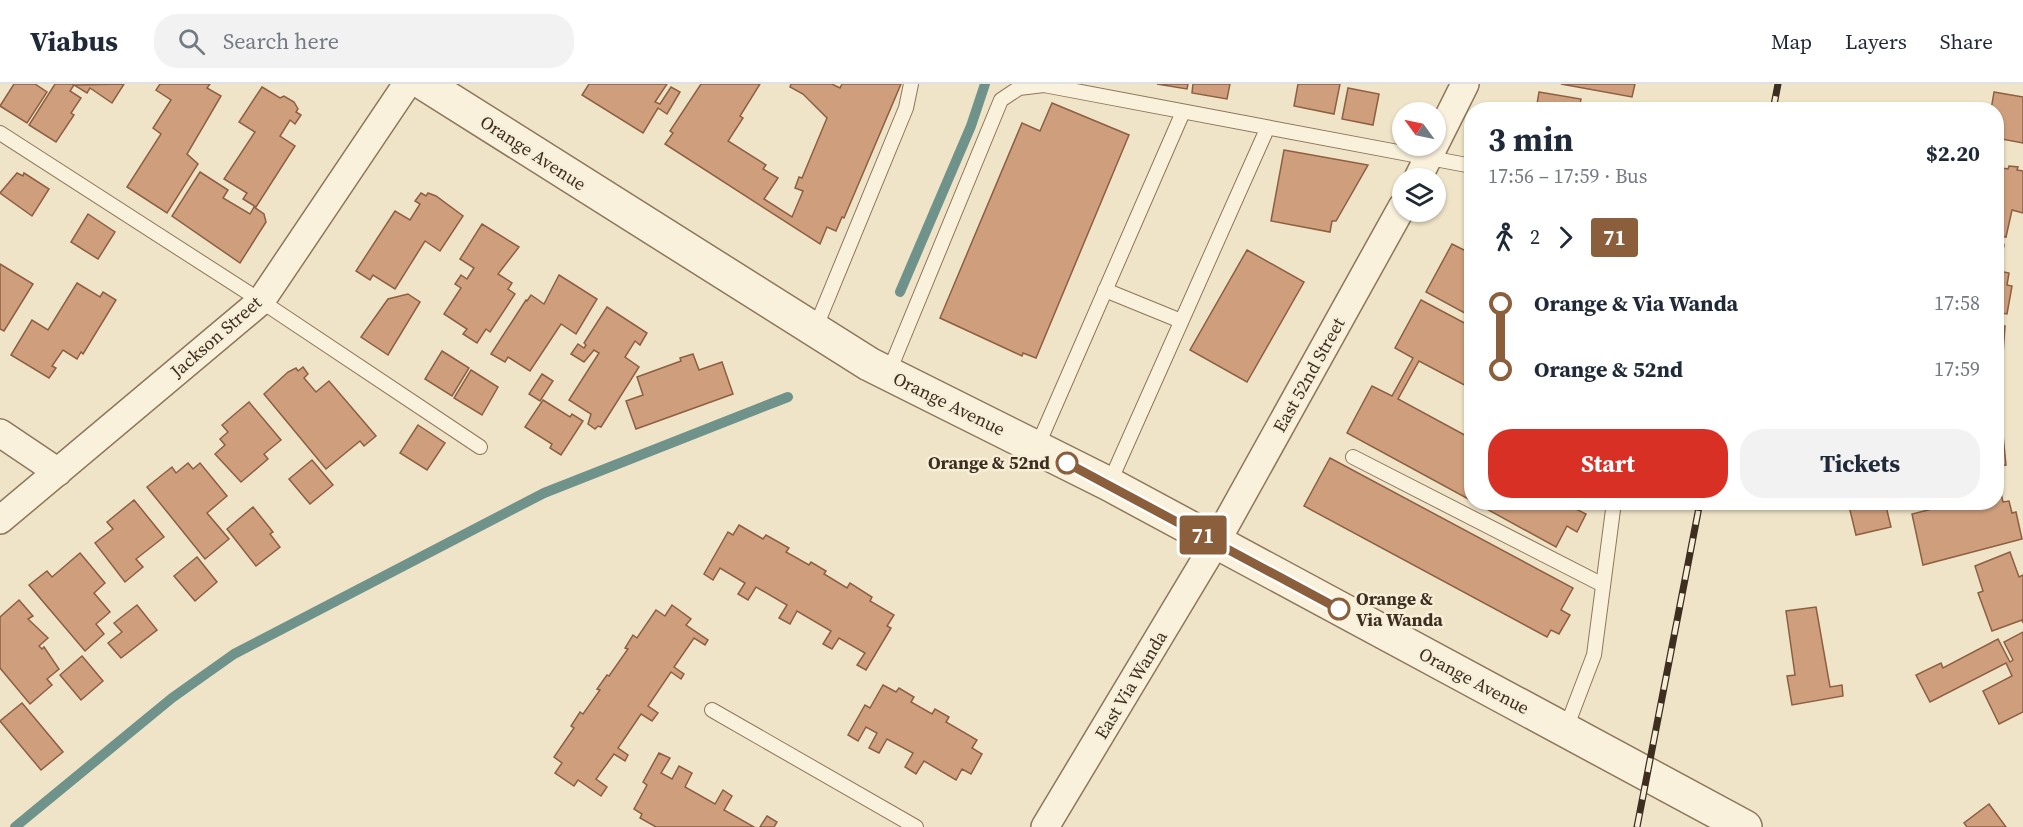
<!DOCTYPE html>
<meta charset="utf-8">
<style>
:root{--surface:#fff;--page:#f2f2f3;--text:#1f2937;--muted:#747a83;--line:#e0e1e3;--accent:#d93025}
body{margin:0;font-family:"Source Serif 4",serif;background:var(--page);color:var(--text);height:100vh;display:flex;flex-direction:column;font-size:22px;white-space:nowrap}
*{box-sizing:border-box;margin:0}
p{font-size:20px;color:var(--muted)}
.icon{flex:none;width:33px;height:33px;fill:none;stroke:currentColor;stroke-width:2;stroke-linecap:round;stroke-linejoin:round}
.map{position:relative;flex:1;overflow:hidden}
.sheet{position:absolute;left:1464px;top:18px;width:540px;height:408px;display:flex;flex-direction:column;background:var(--surface);border-radius:24px;box-shadow:0 2px 4px #0004}
.sheet>*{flex:none}
.badge{padding:0 12px;border-radius:4px;font-size:21px;line-height:39px}
.needle{width:39px;rotate:303deg}
.fabs{position:absolute;left:1392px;top:18px;display:grid;gap:12px}
.fabs a{display:grid;place-items:center;width:54px;height:54px;border-radius:50%;background:var(--surface);box-shadow:0 2px 4px #0004;font-size:30px}
.map>.badge{position:absolute;translate:-50% -50%;box-shadow:0 0 0 3px #fff}
.legs{display:flex;align-items:center;gap:9px;height:66px;padding:0 24px;font-size:20px}
.legs p{margin-inline-start:auto}
.head{display:flex;align-items:center;justify-content:space-between;height:102px;padding:0 24px}
h1{font-size:33px;font-weight:700;line-height:45px}
.action{display:flex;gap:12px;margin-top:auto;padding:12px 24px}
.action a{flex:1;height:69px;border-radius:24px;background:var(--accent);color:#fff;font-size:24px;font-weight:700;line-height:69px;text-align:center}
.action a+a{background:var(--page);color:var(--text)}
ul{padding:0 24px;list-style:none}
li{display:flex;align-items:center;gap:21px;height:66px;font-size:22px}
li i{display:grid;place-items:center;width:9px;height:100%;margin:0 8px;background:currentColor}
li i::after{content:'';width:15px;height:15px;margin:-8px;border:4px solid;border-radius:50%;background:var(--surface)}
li p{margin-inline-start:auto}
li:first-child i{background:linear-gradient(#0000 50%,currentColor 0)}
li:last-child i{background:linear-gradient(currentColor 50%,#0000 0)}
header{display:flex;align-items:center;gap:36px;box-sizing:border-box;height:84px;padding:0 30px;background:var(--surface);border-bottom:2px solid var(--line)}
header strong{font-size:28px}
nav{display:flex;gap:33px;margin-inline-start:auto;font-size:21px}
.search{width:420px;height:54px;background:var(--page);display:flex;align-items:center;gap:15px;box-sizing:border-box;padding:0 21px;border-radius:24px;color:var(--muted);font-size:22px}
.map>svg:first-child{display:block}
</style>
<header>
<strong>Viabus</strong>
<div class="search"><svg class="icon" aria-label="search" viewBox="0 0 24 24"><circle cx="10" cy="10" r="6"/><path d="M15 15l6 6"/></svg>Search here</div>
<nav><a>Map</a><a>Layers</a><a>Share</a></nav>
</header>
<div class="map">
<svg width="2023" height="743" viewBox="0 0 2023 743">
<rect width="100%" height="100%" fill="#f0e4c8"/>
<g fill="none" stroke-linecap="round" stroke-linejoin="round">
<g stroke="#6f938a" stroke-width="10">
<path d="M900,208L971,42L985,0"/>
<path d="M15,743L172,614L234,570L544,409L788,313"/>
</g>
</g>
<g fill="#cf9f7d" stroke="#8d5f41" stroke-width="1.5">
<path d="M14,0H35L47,8L27,39L0,22Z"/>
<path d="M55,0H72L74,1L70,7L81,14L71,29L74,31L56,58L29,41Z"/>
<path d="M124,0L112,19L90,4L87,9L74,1Z"/>
<path d="M160,0H210L207,4L221,12L187,70L198,80L167,129L127,103L161,50L153,44L171,16L156,6Z"/>
<path d="M589,0H667L655,18L660,20L671,3L680,8L667,30L658,24L643,49L582,11Z"/>
<path d="M701,0H760L740,32L743,34L728,57L766,81L763,85L778,94L764,115L792,133L803,107L795,104L799,93L802,94L827,34L803,10L790,3L791,0H832L840,4L842,0H901L844,134L842,133L836,147L827,143L820,160L665,60L673,49L670,47Z"/>
<path d="M1157,0H1188L1187,5Z"/>
<path d="M1193,0H1230L1227,15L1192,9Z"/>
<path d="M1298,0H1340L1334,30L1294,22Z"/>
<path d="M1561,0H1635L1632,13Z"/>
<path d="M262,3L280,14L284,12L294,18L298,25L296,28L301,31L295,40L290,36L280,52L295,62L256,123L243,115L247,109L224,95L255,48L239,38Z"/>
<path d="M1348,4L1379,10L1373,41L1342,35Z"/>
<path d="M1539,8L1581,15L1579,26H1536Z"/>
<path d="M1994,8L2023,13V59L1996,54V26H1991Z"/>
<path d="M1052,19L1129,51L1036,274L1023,269L1022,272L940,234L1022,39L1040,47Z"/>
<path d="M1284,66L1368,81L1336,137H1332L1330,148L1271,137Z"/>
<path d="M2009,82L2018,83L2017,86L2023,87V129L2012,126L2006,153L1996,151V83L2008,85Z"/>
<path d="M200,88L228,106L223,114L250,130L254,123L264,130L266,138L240,179L172,132Z"/>
<path d="M17,89L23,92L24,89L49,105L32,132L0,109Z"/>
<path d="M421,109L426,112L428,109L436,112L463,132L440,167L425,157L395,205L373,191L370,196L356,187L395,127L410,136L420,120L415,117Z"/>
<path d="M88,130L115,148L98,175L71,158Z"/>
<path d="M482,140L519,163L498,190L512,199L508,205L515,210L490,248L486,245L477,259L463,250L467,245L444,230L461,204L455,200L461,191L467,195L474,184L460,175Z"/>
<path d="M1452,160L1472,170V233L1426,208Z"/>
<path d="M1996,160L2004,161L1999,187L2009,189L2007,201L2012,202L2007,230L1996,228Z"/>
<path d="M1247,166L1304,198L1247,298L1190,266Z"/>
<path d="M0,180L33,200L4,247L0,245Z"/>
<path d="M559,191L597,215L576,250L561,240L530,287L508,273L505,278L491,270L526,216L527,217L531,211L544,220Z"/>
<path d="M77,199L100,213L103,208L116,216L83,270L81,268L77,275L63,266L52,282L56,284L49,294L11,271L32,236L48,246Z"/>
<path d="M408,210L420,218L388,271L361,253L388,215Z"/>
<path d="M1421,216L1472,243V305L1419,277L1398,315L1472,355V417L1347,349L1372,302L1392,312L1413,274L1395,264Z"/>
<path d="M607,223L647,249L640,261L635,257L625,273L639,283L601,343L598,342L595,345L588,340L591,330L569,316L599,269L594,266L584,278L571,270L578,260L584,264L586,261L584,259Z"/>
<path d="M1996,242H2005L2003,270H1998V281Z"/>
<path d="M442,267L469,284L452,312L425,295Z"/>
<path d="M693,270L699,286L722,278L733,310L636,345L626,317L643,311L637,293L681,277L680,274Z"/>
<path d="M303,283L308,290L304,294L316,308L329,297L376,352L364,362L360,357L326,385L264,310L288,288L296,284L298,287Z"/>
<path d="M471,286L498,303L482,331L454,314Z"/>
<path d="M542,290L553,297L540,317L529,310Z"/>
<path d="M543,316L570,333L572,330L583,337L561,371L550,364L552,360L525,343Z"/>
<path d="M249,318L281,356L264,370L268,375L241,398L215,370L225,361L220,355L228,348L222,341Z"/>
<path d="M418,341L445,359L427,386L400,369Z"/>
<path d="M2002,341L2006,381L1996,382V342Z"/>
<path d="M1330,374L1573,504L1561,526L1570,531L1559,550L1551,546L1547,553L1304,422Z"/>
<path d="M312,376L333,401L310,420L289,395Z"/>
<path d="M188,379L193,385L200,379L227,412L207,429L229,455L205,475L147,403L172,383L176,389Z"/>
<path d="M2000,405L2003,418L2009,417L2012,429L2016,428L2022,455L1923,481L1912,430L1960,418H1996V406Z"/>
<path d="M134,416L164,453L136,475L143,483L125,498L95,459L113,445L107,438Z"/>
<path d="M1474,418H1594L1579,422L1576,425L1586,430L1577,448L1567,442L1556,463Z"/>
<path d="M1848,418H1885L1891,443L1856,451Z"/>
<path d="M253,423L273,448L270,450L280,463L256,482L227,445Z"/>
<path d="M739,441L763,455L766,451L789,464L786,468L809,481L811,478L826,487L824,490L847,504L850,499L872,513L870,517L894,531L887,542L891,544L866,586L857,581L865,569L839,554L832,565L823,560L831,547L797,527L790,540L779,534L787,521L756,503L748,516L738,510L745,499L720,484L713,496L704,490L728,448L733,451Z"/>
<path d="M2010,468L2019,493L2023,491V539L2022,536L1992,547L1978,509L1983,507L1975,482Z"/>
<path d="M80,469L105,499L94,509L110,528L96,540L104,550L85,567L29,501L47,487L52,493Z"/>
<path d="M197,473L217,498L195,517L174,492Z"/>
<path d="M19,516L33,532L28,535L48,554L39,562L42,565L44,563L59,585L47,595L52,601L30,620L0,584V533Z"/>
<path d="M137,521L157,546L121,574L108,559L122,548L114,539Z"/>
<path d="M672,521L691,535L686,541L708,556L705,561L694,554L674,583L684,590L681,595L671,588L648,622L658,629L652,637L641,630L618,664L628,671L625,677L614,670L596,695L607,703L601,712L578,696L574,702L555,689L562,679L554,673L574,644L571,642L580,628L583,630L600,606L597,605L607,591L609,592L628,565L625,564L633,551L637,554L656,526L665,532Z"/>
<path d="M1816,523L1830,603L1842,601L1843,612L1792,621L1787,592L1795,591L1786,527Z"/>
<path d="M2023,548V628L1999,640L1983,607L2012,592L2006,579L1930,618L1916,591L1941,579L1943,584L1998,555L2010,578L2013,576L2004,558Z"/>
<path d="M82,572L103,597L81,616L60,591Z"/>
<path d="M883,601L896,608L899,604L914,613L911,618L932,630L935,625L949,633L946,638L977,656L972,664L982,670L971,690L962,685L956,696L924,677L916,690L905,683L913,669L887,655L879,669L869,664L877,649L866,643L858,657L848,651L865,621L870,624Z"/>
<path d="M22,619L63,668L41,686L0,637Z"/>
<path d="M659,669L670,674L661,689L672,695L679,682L692,689L685,703L715,720L723,706L732,712L724,726L754,743H656L640,734L642,730L634,725L647,701L643,698Z"/>
<path d="M1989,720L2006,743H1967L1964,739Z"/>
<path d="M767,732L777,738L774,743H760Z"/>
</g>
<g fill="none" stroke-linecap="round" stroke-linejoin="round">
<g stroke="#8d765c" stroke-width="16">
<g id="service">
<path d="M0,49L261,217L480,363"/>
<path d="M1105,206L1181,237"/>
<path d="M815,245L906,24L911,0"/>
<path d="M888,290L1001,16L1019,4L1044,1L1472,82"/>
<path d="M1037,363L1183,28"/>
<path d="M1353,373L1603,501"/>
<path d="M1109,400L1267,45"/>
<path d="M712,626L916,743"/>
<path d="M1565,647L1594,571L1614,418"/>
</g>
</g>
<g stroke="#8d765c" stroke-width="30">
<g id="minor">
<path d="M1418,94L1465,0"/>
<path d="M0,349L58,388"/>
<path d="M0,436L261,217L407,0"/>
<path d="M1045,743L1216,458L1402,123"/>
</g>
</g>
<g stroke="#8d765c" stroke-width="36">
<path id="tertiary" d="M425,0L869,280L1109,400L1745,743"/>
</g>
<use href="#service" stroke="#faf1dc" stroke-width="14"/>
<use href="#minor" stroke="#faf1dc" stroke-width="27"/>
<use href="#tertiary" stroke="#faf1dc" stroke-width="33"/>
<g stroke="#3d2e20" stroke-width="7">
<g id="rail">
<path d="M1773,26L1778,0"/>
<path d="M1637,743L1700,418"/>
</g>
</g>
<use href="#rail" stroke="#f7eed8" stroke-width="4.5" stroke-dasharray="14" stroke-linecap="butt"/>
</g>
<g fill="none" stroke-linecap="round" stroke-linejoin="round">
<g stroke="#fff" stroke-width="14">
<path id="line-1" d="M1067,379L1339,525"/>
</g>
<use href="#line-1" stroke="#8b5e3c" stroke-width="9"/>
</g>
<g fill="#fff" stroke="#8b5e3c" stroke-width="3">
<circle cx="1067" cy="379" r="10"/>
<circle cx="1339" cy="525" r="10"/>
</g>
<g text-anchor="middle" stroke-width="5" stroke-linejoin="round" paint-order="stroke">
<g font-size="18" fill="#3d2e20" stroke="#f7eed8">
<text transform="translate(533 69) rotate(33)" y="6">Orange Avenue</text>
<text transform="translate(216 253) rotate(-41)" y="6">Jackson Street</text>
<text transform="translate(1309 291) rotate(-61)" y="6">East 52nd Street</text>
<text transform="translate(949 320) rotate(26)" y="6">Orange Avenue</text>
<text transform="translate(1474 597) rotate(28)" y="6">Orange Avenue</text>
<text transform="translate(1131 601) rotate(-59)" y="6">East Via Wanda</text>
</g>
<g font-size="18" font-weight="bold" fill="#3d2e20" stroke="#f7eed8" text-anchor="end">
<text x="1050" y="385">Orange &amp; 52nd</text>
<text x="1356" y="521" text-anchor="start">Orange &amp;<tspan x="1356" dy="21">Via Wanda</tspan></text>
</g>
</g>
</svg>
<div class="fabs">
<a><svg class="needle" viewBox="-14 -14 28 28"><path d="M0-13l5 13h-10z" fill="#e53935"/><path d="M0 13l5-13h-10z" fill="#747a83"/></svg></a>
<a><svg class="icon" aria-label="layers" viewBox="0 0 24 24"><path d="M12 4l9 5-9 5-9-5zM3 14l9 5 9-5"/></svg></a>
</div>
<b class="badge" style="left:1203px;top:451px;background:#8b5e3c;color:#fff">71</b>
<section class="sheet">
<div class="head"><div><h1>3 min</h1><p>17:56 – 17:59 · Bus</p></div><b>$2.20</b></div>
<div class="legs"><svg class="icon" aria-label="walk" viewBox="0 0 24 24"><circle cx="13" cy="4" r="2"/><path d="M13 8l-2 6 4 7M11 14l-3 7M7 12l3-4h3l4 4"/></svg>2<svg class="icon" aria-label="forward" viewBox="0 0 24 24"><path d="M9 5l7 7-7 7"/></svg><b class="badge" style="background:#8b5e3c;color:#fff">71</b></div>
<ul>
<li><i style="color:#8b5e3c"></i><b>Orange &amp; Via Wanda</b><p>17:58</p></li>
<li><i style="color:#8b5e3c"></i><b>Orange &amp; 52nd</b><p>17:59</p></li>
</ul>
<div class="action"><a>Start</a><a>Tickets</a></div>
</section>
</div>
